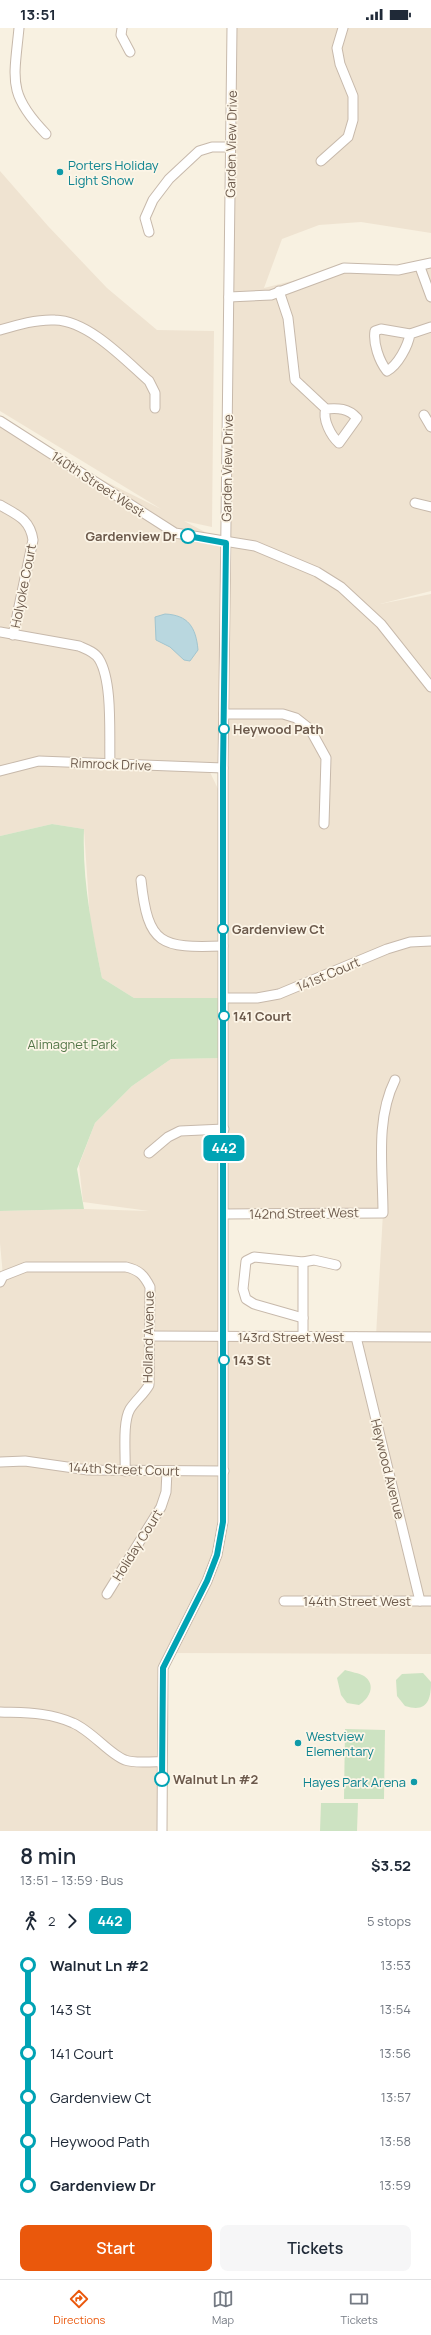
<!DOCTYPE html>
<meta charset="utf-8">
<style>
:root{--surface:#fff;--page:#f6f6f7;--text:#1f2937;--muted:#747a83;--line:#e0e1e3;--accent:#ea580c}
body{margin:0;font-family:Manrope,sans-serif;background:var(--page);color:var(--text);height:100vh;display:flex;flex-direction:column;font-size:15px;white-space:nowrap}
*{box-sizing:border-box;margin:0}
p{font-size:13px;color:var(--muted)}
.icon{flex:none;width:22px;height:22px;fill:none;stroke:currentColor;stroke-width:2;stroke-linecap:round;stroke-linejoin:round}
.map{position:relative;height:1803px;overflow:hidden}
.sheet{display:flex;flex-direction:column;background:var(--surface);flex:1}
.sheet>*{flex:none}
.badge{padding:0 8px;border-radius:6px;font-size:14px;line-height:26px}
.map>.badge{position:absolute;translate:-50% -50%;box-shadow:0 0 0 2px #fff}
.legs{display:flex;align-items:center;gap:6px;height:44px;padding:0 20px;font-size:13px}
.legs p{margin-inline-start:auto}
.headline{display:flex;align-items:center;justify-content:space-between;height:68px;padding:0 20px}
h1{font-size:22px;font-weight:600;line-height:30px}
.action{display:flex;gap:8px;margin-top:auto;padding:8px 20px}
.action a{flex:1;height:46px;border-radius:8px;background:var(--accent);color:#fff;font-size:16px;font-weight:600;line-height:46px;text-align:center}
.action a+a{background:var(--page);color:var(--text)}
ul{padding:0 20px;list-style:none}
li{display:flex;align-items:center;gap:14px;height:44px;font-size:15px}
li i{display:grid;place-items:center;width:6px;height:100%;margin:0 5px;background:currentColor}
li i::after{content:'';width:10px;height:10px;margin:-5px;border:3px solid;border-radius:50%;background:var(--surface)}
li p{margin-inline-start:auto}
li:first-child i{background:linear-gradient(#0000 50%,currentColor 0)}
li:last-child i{background:linear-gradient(currentColor 50%,#0000 0)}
.status{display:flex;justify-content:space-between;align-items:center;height:28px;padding:0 20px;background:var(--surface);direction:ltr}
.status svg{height:11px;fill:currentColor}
.menu{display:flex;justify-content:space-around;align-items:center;height:56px;border-top:1px solid var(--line);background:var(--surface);font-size:11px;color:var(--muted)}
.menu a{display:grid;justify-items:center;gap:2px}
.menu .active{color:var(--accent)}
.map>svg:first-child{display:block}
</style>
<div class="status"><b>13:51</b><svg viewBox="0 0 49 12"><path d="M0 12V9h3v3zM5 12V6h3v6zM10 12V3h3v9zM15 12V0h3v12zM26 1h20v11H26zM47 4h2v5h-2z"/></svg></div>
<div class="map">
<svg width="431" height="1803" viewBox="0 0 431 1803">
<rect width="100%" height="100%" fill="#f8f1e1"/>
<path fill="#efe3d1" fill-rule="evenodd" d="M232,0H431V205L361,194L319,197L282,211L264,260L344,240L398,242L431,235V563L380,576L431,566V1626L170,1625L163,1654L162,1803H0V1254L3,1248L0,1215V1183L84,1181L149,1183L83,1174L79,1137L95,1095L132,1058L171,1031L223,1030V971L134,970L102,950L90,892L84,801L52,796L0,808V393L54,428L161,481L0,383V143L48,198L107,260L157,302L214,303L212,499L184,493L226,515ZM208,740H224L219,763ZM383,1185L376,1308H224V1186Z"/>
<g fill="#cde3c2">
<path d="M52,796L84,801C82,852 92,901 102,950L134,970H224V1030L171,1031L132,1058L95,1095L77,1141L84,1181L0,1183V808Z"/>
<path d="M345,1642C351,1644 359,1645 364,1648C377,1657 369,1671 359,1677L347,1675L341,1667L337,1650Z"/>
<path d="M423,1645L431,1654C431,1672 427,1685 405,1678L397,1668L396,1652L402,1646Z"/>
<path d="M345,1701L385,1702L384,1771H344Z"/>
<path d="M321,1775H358L357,1803H320Z"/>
</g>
<path fill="#b9d7df" stroke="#a1c5cf" d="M165,586C188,587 196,599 198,622L190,633L184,632L170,619L156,612L155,589Z"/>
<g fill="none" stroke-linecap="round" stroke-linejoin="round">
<g stroke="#c7b9ab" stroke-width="11">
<g id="minor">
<path d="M19,0C14,52 7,66 46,106"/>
<path d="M122,0L121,7L130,24"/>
<path d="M321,133L348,109L353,92V68L340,36L337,20L343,0"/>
<path d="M149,204L145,190L153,172L169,151L199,123L212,119H231"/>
<path d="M420,239L431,269"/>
<path d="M279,263L288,290L295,352L326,381C338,380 348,380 357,390L339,415C331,408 322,391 326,381"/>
<path d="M229,269L271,267L344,240L398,242L431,235"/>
<path d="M0,302C17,297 37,291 55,292C89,293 125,332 149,353L155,365V380"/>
<path d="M410,306C408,318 398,337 387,343C379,333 373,315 375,303L381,301L410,306L431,299"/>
<path d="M424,387L431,399"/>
<path d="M0,393L175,505L255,518L317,544L341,559L381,596L431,659"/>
<path d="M415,475L431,479"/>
<path d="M0,477C17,487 30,491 33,512L13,607"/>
<path d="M0,604L79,618C86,621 95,624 99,631C113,654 109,708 110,735"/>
<path d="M224,686H283L296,690L310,701L326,730L324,796"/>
<path d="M0,743L39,733L223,740"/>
<path d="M141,852C148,918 161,920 223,918"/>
<path d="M224,970H257L279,966L387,921L410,914L431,913"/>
<path d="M149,1125L168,1109L180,1103L224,1101"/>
<path d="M224,1186L383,1185C383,1141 375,1092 395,1052"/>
<path d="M303,1234V1308"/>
<path d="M0,1254L3,1248L26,1239H126C139,1242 144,1247 150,1259L149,1357C144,1366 136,1372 130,1381C122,1395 126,1427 125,1443"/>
<path d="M303,1290L254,1276L246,1271L243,1261L246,1233L254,1229L303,1234L314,1232L336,1237"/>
<path d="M150,1308L431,1309"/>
<path d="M356,1309L420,1573"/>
<path d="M0,1434L25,1433L88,1442L224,1443"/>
<path d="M107,1566L161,1479L166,1464L167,1443"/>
<path d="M284,1573H431"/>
<path d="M0,1684C25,1685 49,1684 73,1695C92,1703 110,1727 125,1732C135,1736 152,1733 162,1734"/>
<path d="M162,1803L163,1640L207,1553L217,1527L223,1494V740L232,0"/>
</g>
</g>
<use href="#minor" stroke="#fff" stroke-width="9"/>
</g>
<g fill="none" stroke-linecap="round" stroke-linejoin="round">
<g stroke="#fff" stroke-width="9">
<path id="line-1" d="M162,1751L163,1640L207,1553L217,1527L223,1494V740L226,515L188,508"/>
</g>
<use href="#line-1" stroke="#00a3b4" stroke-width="6"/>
</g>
<g fill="#0f9aa8" stroke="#fcf5e7" stroke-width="1.5">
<circle cx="60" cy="144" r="4"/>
<circle cx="298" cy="1715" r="4"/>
<circle cx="414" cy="1754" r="4"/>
</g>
<g fill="#fff" stroke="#00a3b4" stroke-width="2">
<circle cx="188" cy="508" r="7"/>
<circle cx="224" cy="701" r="5"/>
<circle cx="223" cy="901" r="5"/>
<circle cx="224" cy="988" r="5"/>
<circle cx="224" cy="1332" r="5"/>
<circle cx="162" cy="1751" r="7"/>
</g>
<g text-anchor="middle" stroke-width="3.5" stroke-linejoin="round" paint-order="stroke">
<g font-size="13" fill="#6c5a4c" stroke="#fcf5e7">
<text transform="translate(231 116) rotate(-89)" y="5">Garden View Drive</text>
<text transform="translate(227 440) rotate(-89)" y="5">Garden View Drive</text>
<text transform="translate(98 456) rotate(33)" y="5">140th Street West</text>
<text transform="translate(23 558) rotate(-79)" y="5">Holyoke Court</text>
<text transform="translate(111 736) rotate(2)" y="5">Rimrock Drive</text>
<text transform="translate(328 946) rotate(-23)" y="5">141st Court</text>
<text transform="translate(304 1185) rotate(-1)" y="5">142nd Street West</text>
<text transform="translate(148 1309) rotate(-89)" y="5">Holland Avenue</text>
<text x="291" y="1314">143rd Street West</text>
<text transform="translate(124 1441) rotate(2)" y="5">144th Street Court</text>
<text transform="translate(388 1441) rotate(76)" y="5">Heywood Avenue</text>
<text transform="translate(137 1517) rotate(-58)" y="5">Holiday Court</text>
<text x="357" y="1578">144th Street West</text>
</g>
<g font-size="13" fill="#0d838f" stroke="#fcf5e7" text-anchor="start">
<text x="68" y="142">Porters Holiday<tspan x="68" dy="15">Light Show</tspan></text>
<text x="306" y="1713">Westview<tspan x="306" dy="15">Elementary</tspan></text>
<text x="406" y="1759" text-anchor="end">Hayes Park Arena</text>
</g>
<g font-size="13" font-weight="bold" fill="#6c5a4c" stroke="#fcf5e7" text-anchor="start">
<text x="177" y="513" text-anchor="end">Gardenview Dr</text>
<text x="233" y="706">Heywood Path</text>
<text x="232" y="906">Gardenview Ct</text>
<text x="233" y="993">141 Court</text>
<text x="233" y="1337">143 St</text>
<text x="173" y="1756">Walnut Ln #2</text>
</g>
<g font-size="13" fill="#537648" stroke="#fcf5e7">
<text x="72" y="1021">Alimagnet Park</text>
</g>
</g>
</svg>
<b class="badge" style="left:224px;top:1120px;background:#00a3b4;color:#fff">442</b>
</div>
<section class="sheet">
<div class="headline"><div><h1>8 min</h1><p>13:51 – 13:59 · Bus</p></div><b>$3.52</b></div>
<div class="legs"><svg class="icon" aria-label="walk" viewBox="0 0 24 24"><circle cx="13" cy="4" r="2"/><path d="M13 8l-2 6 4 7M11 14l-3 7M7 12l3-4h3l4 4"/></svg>2<svg class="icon" aria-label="forward" viewBox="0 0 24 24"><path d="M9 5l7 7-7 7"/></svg><b class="badge" style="background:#00a3b4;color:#fff">442</b><p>5 stops</p></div>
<ul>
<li><i style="color:#00a3b4"></i><b>Walnut Ln #2</b><p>13:53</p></li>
<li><i style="color:#00a3b4"></i><span>143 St</span><p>13:54</p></li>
<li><i style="color:#00a3b4"></i><span>141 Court</span><p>13:56</p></li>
<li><i style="color:#00a3b4"></i><span>Gardenview Ct</span><p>13:57</p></li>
<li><i style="color:#00a3b4"></i><span>Heywood Path</span><p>13:58</p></li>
<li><i style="color:#00a3b4"></i><b>Gardenview Dr</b><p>13:59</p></li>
</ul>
<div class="action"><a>Start</a><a>Tickets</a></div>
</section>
<nav class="menu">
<a class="active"><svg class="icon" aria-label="directions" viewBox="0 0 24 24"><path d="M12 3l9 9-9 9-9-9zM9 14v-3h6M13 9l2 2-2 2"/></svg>Directions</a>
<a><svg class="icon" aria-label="map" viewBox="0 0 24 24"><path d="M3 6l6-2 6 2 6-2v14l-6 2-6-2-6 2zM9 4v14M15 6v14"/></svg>Map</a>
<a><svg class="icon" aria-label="tickets" viewBox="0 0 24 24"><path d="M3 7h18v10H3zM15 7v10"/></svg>Tickets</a>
</nav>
